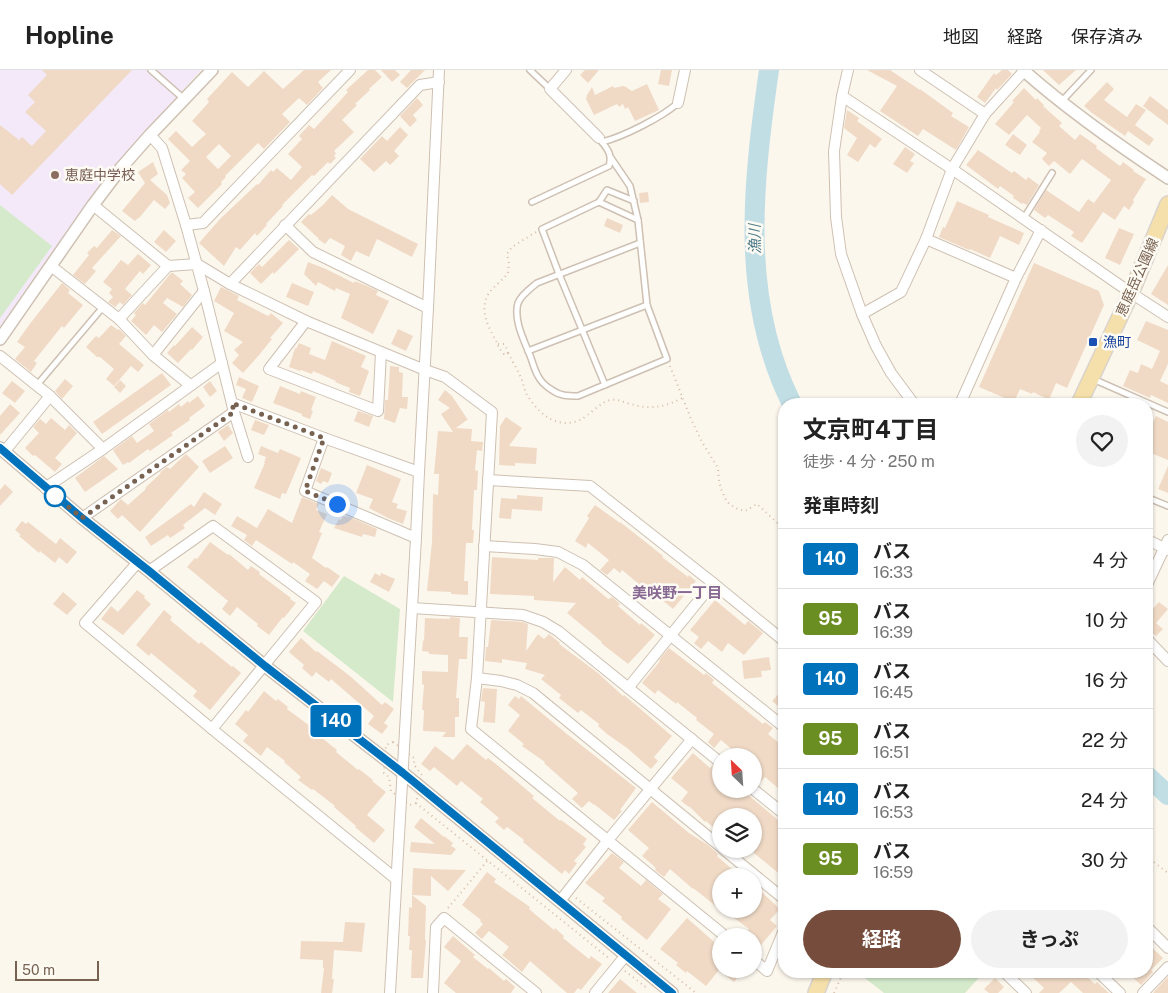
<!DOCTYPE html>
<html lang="ja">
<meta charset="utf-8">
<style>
:root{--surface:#fff;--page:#f2f2f2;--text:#222;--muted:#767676;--line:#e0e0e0;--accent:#764d3c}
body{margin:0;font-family:"Public Sans","Noto Sans JP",sans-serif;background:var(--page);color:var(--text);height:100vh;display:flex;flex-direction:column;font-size:19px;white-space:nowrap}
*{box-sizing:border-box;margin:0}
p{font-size:16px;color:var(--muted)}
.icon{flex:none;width:28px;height:28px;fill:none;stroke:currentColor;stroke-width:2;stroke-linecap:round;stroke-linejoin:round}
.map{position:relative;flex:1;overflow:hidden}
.panel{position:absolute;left:778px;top:328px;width:375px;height:580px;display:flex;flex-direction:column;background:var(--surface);border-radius:20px;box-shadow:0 1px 4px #0004}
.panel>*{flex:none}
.badge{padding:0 10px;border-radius:4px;font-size:18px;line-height:32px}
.needle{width:32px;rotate:335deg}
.buttons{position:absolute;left:712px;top:678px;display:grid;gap:10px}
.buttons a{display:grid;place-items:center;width:50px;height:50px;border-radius:50%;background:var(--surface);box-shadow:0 1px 4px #0004;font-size:25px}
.scale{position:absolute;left:15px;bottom:12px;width:84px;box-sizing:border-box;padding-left:5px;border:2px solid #776150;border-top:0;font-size:14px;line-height:18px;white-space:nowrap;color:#776150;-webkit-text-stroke:4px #fefbf4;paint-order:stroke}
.you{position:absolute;width:25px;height:25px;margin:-12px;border:4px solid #fff;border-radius:50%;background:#1a73e8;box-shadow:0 0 0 8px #1a73e833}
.map>.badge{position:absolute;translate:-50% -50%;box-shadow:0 0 0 2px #fff}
h2{padding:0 25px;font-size:19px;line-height:45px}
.round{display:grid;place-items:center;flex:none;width:52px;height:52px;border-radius:26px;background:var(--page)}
.head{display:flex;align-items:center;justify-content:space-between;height:85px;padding:0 25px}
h1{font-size:24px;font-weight:700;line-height:38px}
.button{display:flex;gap:10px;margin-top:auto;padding:10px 25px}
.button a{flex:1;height:58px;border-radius:30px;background:var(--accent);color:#fff;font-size:20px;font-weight:700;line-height:58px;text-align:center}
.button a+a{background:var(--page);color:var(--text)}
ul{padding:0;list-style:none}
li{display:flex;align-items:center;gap:15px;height:60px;padding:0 25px;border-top:1px solid var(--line)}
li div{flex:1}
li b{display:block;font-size:19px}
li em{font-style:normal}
li .badge{min-width:55px;font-weight:700;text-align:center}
header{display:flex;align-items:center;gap:30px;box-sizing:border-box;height:70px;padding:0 25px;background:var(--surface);border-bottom:1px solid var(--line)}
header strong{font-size:24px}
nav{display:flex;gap:28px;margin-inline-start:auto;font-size:18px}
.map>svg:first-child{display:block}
</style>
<header>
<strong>Hopline</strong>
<nav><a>地図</a><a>経路</a><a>保存済み</a></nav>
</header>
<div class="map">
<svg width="1168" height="923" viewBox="0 0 1168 923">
<rect width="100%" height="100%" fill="#fcf7ed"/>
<path fill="#f4e9f9" d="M0,0H201L136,71L85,139L0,259Z"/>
<g fill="#d5eacb">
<path d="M0,135L52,176L0,248Z"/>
<path d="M344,506L400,539L393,632L303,561Z"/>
<path d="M856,901H985L965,923H884Z"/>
</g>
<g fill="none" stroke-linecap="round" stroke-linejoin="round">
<g stroke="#c2dee5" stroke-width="20">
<path d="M769,0C753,112 739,229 792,334"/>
<path d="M1146,705L1168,725"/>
</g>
</g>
<g fill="#f0dac6" fill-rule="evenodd">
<path d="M42,0H132L12,125L0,114V55L19,70L22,67L32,76L46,61L25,42L35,32L28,25L47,5Z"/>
<path d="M304,0H331L318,12L323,18L307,35L299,28L282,44L290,52L264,79L258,73L225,106L226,107L221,112L222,114L198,138L188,128L195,122L182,108L186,104L181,100L190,91L168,69L176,61L192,77L206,64L192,51L209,32L207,29L232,2L248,17L264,1L283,19ZM219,74L231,86L218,99L206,87Z"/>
<path d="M368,0H375L382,7L369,19L370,20L355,34L357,35L342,50L354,62L334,81L336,83L334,86L336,88L330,94L328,92L314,106L312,105L282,135L283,136L266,154L267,155L257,166L255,163L240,180L236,177L224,196L199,173L221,148L257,114L258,115L271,100L273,102L277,98L291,110L302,97L288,84L302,69L299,66L309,55L314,59L348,22L346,20Z"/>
<path d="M381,0H395L400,5L392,12Z"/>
<path d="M411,0H425L407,18L400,12Z"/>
<path d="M585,0H599L588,13L580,5Z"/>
<path d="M661,0H672L669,16L658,14Z"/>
<path d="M867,0H890L920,20V19L953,43L951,46L969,57L956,80L923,59L918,66L880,41L897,16Z"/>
<path d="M1002,0H1008L1012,4L997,20L996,18L985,33L977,27L994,3L996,5Z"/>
<path d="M1043,0H1076L1059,15Z"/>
<path d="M1107,12L1114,19L1104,30L1127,47L1136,34L1146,40L1135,55L1154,69L1149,76L1128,61L1125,66L1092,43L1084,36Z"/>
<path d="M647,14L659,40L635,51L628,37L625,39L623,34L619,37L617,34L594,45L586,29L587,25L592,17L595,25L613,16L614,18L623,16L626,17L632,21Z"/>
<path d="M1024,18L1036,30L1037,28L1044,35L1043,36L1062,53L1059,56L1075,70L1080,64L1097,76L1096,78L1120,96L1123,92L1134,100L1133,101L1146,109L1133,130L1134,132L1129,140L1124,136L1115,150L1103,142L1082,173L1071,166L1074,162L1048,145L1045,148L1034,140L1046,120L1079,142L1088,129L1094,133L1111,110L1082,89L1070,104L1054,91L1049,96L1042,89L1047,83L1032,72L1040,62L1039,61L1041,58L1027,45L1009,65L995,54L1014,32L1012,31Z"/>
<path d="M1150,26L1168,40V55L1143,36Z"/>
<path d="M417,28L423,35L413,45L417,50L410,57L400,46Z"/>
<path d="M847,40L859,48L857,51L882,69L875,78L870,74L858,92L847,85L857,68L844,58Z"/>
<path d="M400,57L408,65L394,81L399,86L390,95L386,91L374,102L360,89L382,66L387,71Z"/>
<path d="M1013,64L1027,75L1020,85L1005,75Z"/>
<path d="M905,77L915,84L910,91L914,93L907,103L893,94Z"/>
<path d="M978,80L1012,103L1014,101L1026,110L1028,107L1039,115L1027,135L1023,133L1022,134L1013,128L1014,126L1000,116L998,119L966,95Z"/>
<path d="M153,92L158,104L150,110L167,125L170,133L165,139L154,130L139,148H138L135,151L122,141L145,113L138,102Z"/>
<path d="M648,122L649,132L640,133L639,123Z"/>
<path d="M332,125L348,139L418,174L412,187L377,169L369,187L356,181L351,191L341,185L345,176L330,168L325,174L318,169L319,167L318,168L301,152L309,144L311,145L323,135Z"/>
<path d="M957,131L989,145L988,147L1024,163L1019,175L1000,166L990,188L970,179L969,180L939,167L943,157L945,158Z"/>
<path d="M607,148L623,155L620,163L604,156Z"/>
<path d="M1119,158L1134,164L1120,195L1105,188Z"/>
<path d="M112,160L121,166L92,198L96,201L85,214L73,205L89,185L87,183L94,176L97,178Z"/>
<path d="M164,160L176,171L166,182L154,172Z"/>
<path d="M289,170L299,179L274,204L273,202L261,214L250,203L259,194L262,197Z"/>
<path d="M138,184L151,195L143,204L140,201L125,219L132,225L123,235L120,232L115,237L108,232L113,227L109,223L112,219L103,212L121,190L128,195Z"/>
<path d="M308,192L326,199L354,213L355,211L374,219L378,221L376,225L389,231L373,264L341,248L350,224L336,218L335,221L318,212L316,216L304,204Z"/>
<path d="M1034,193L1099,221L1104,235L1067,318L1056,313L1049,330L1033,322L1032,324L1020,319L1014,332L979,317Z"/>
<path d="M1168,195V235L1151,224Z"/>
<path d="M171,203H173L183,211L180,214L192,225L183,237L167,228L163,233L177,244L162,262L154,255L146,265L131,251L136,245L134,243L143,233L145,235Z"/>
<path d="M62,213L70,220L68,223L83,235L64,258L62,256L34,291L37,293L31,302L15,289L25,277L17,272L29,255Z"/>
<path d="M292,213L314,222L308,236L286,227Z"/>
<path d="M221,217L239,226L237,230L268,246L271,243L283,253L270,268L272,269L260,284L243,303L232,293L239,285L234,280L243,272L224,261L234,243L214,231Z"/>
<path d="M1146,251L1168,260V294L1160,311L1168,315V333L1151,325L1150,328L1123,316L1130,300L1138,303L1141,294L1152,299L1160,281L1137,270Z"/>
<path d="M111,255L118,260L119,259L126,266L119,274L144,295L138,302L131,296L114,316L106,309L114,299L100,287H97L86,277L96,266L99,268Z"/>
<path d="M192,257L203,267L192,280L191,279L178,293L167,283L174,275L175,276Z"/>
<path d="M398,259L413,266L406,281L391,274Z"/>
<path d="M332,271L366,286L361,297L369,301L360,326L349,322L350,318L335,312L336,311L313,301L312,304L301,300L300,301L289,297L295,278L296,279L299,273L311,278L309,284L325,290Z"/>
<path d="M390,296L399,297V302L403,303L402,327H408L407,339L400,338L395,353L384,349L385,330H388Z"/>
<path d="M162,303L171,315L102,364L93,352Z"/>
<path d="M239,307L259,316L252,332L242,328L246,319L236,315Z"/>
<path d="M65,309L73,316L62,329L55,321Z"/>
<path d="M120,310L126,316L120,323L114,317Z"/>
<path d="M12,311L25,321L15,333L2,323Z"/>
<path d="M210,311L217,321L210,327L203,317Z"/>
<path d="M280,316L300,324L301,321L316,327L311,340L313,341L310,349L302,346V344L273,333Z"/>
<path d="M445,320L452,326L468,350H467L456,358L472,359L471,371L483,372L482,381L477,380L475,400L478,401L477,420H474L472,460H474L473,473H466L464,511H468V525L451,524V522L427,521L432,472L433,424L438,425L439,404H434L438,361L453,362L441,344L450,338L438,330Z"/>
<path d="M198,326L205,336L189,348L190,350L171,363L173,365L150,381L148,379L129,393L128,392L123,395L113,380L132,366L137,373L154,361L149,354L168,340L169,342L179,334L181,337L188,331L189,333Z"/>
<path d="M10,334L20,343L0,365V346Z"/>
<path d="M358,341L373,346L369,357L354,351Z"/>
<path d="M1156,346L1168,352V390L1146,381V366Z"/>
<path d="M506,347L522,358L509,376L537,378L536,394L515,393V396L499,395L500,356Z"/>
<path d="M51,348L65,360L69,355L77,363L55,388L62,394L55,402L35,385L33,386L25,378L39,363L33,357L40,349L46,354Z"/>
<path d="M255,350L269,355L264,365L251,360Z"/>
<path d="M228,355L233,363L224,371L218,362Z"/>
<path d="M225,376L233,388L210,403L202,391Z"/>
<path d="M261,376L278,383L280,379L301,388L286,424L282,423L280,429L254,418L265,393H264L266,387L258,384Z"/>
<path d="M186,384L199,397L140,462L122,445L118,449L110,441L121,429L128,435L146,419L145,418L161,403L160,402L162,401L167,397L170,399Z"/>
<path d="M104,386L118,399L85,422L75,408Z"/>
<path d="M367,395L401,409L392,432L398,434L396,438L407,441L403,454L388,448L369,438L373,429L356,423Z"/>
<path d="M1168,396V423L1158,419Z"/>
<path d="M321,398L332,403L328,413L323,411L321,414L316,411Z"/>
<path d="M5,414L13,422L0,436V420Z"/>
<path d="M204,422L222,434L215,445L205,438L183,455L185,458L170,468L168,465L151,476L145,467L191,434L194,437Z"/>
<path d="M517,425L543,427L542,441L512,439L511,449L499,448L501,428L517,429Z"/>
<path d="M302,427L319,434L316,440L327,444L319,462L322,463L312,488L326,498L327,497L340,506L332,517L324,511L317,519L305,511L310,504L293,492L292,494L256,470L252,476L244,470L247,465L231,456L237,446L257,458L268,439L292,453Z"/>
<path d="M595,435L620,453V452L643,470L663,486L662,487L688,507L689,505L696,511L673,539L661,529L659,531L622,500L620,503L614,498L607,505L600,500L609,490L588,473L586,478L575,471L589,448L587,446Z"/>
<path d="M343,446L350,447L377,459L375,467L363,464L362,467L334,458L339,449L341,450Z"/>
<path d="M22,451L26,454L28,452L56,474L60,468L77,482L67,494L59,487L55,493L40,481L39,483L19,466L21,465L15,460Z"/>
<path d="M210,472L228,485L229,484L248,500L251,496L260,502L259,504L291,528L290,529L296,533L284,548L283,547L269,565L257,556L258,554L237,537L230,546L222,539L228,531L187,497L195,488L197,489Z"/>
<path d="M492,487L538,490V488H554L553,512L565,497L580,510L582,507L607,528L609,529L612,527L620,534L618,536L640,555L641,553L655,565L628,594L601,573L602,572L567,543L576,533L534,530V526L490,524Z"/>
<path d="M375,503L380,506L381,503L395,509L389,522L370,512Z"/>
<path d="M137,520L145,526L144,528L151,534L123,565L101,549L111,536L118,542Z"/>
<path d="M63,522L77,534L67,545L53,534Z"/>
<path d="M715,530L745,555L748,551L763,563L744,585L728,573L722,582L708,571L701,579L694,573L699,567L690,560Z"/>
<path d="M1159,532L1168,539L1156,553L1163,559L1156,566L1149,560L1146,561V544L1147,545Z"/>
<path d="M164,540L172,547L170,550L199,574L201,572L232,597L233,596L241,603L210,640L193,626L197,621L151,583L149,586L136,575Z"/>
<path d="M450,547L460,548L459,567H468L467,589H459L456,628H459V647H455V667H442L446,662L423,661L424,640H422L424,615L422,614V601L448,602V585L429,584V582L422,581L423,570L424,571L425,548L450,549Z"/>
<path d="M491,550L523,552L528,554L526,581L538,564L544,569L549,564L560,573L559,574L598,603L623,626L624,625L637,636L672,666L654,687L658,691L651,699L627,678L607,664L598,656L599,654L581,640L578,643L559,628L561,625L541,609L545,605L525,599L527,593L502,589V593L485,591L486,577H488Z"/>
<path d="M301,568L316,582L317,581L350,606L382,635L385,632L394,639L384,653L388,656L382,664L368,654L374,646L331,609L329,612L316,602L312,607L302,598L304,595L289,582Z"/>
<path d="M669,578L704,605L706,603L714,610L712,613L763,654L765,652L773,658L768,664L784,677V713L779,719L765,707L760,712L754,707V686H732L735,682L721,670L714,678L708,672L714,664L696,650L697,648L677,632L676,634L658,620L655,624L642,613L660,591L659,590Z"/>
<path d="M769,587L771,600L761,601L762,607L744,609L742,591Z"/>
<path d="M483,618L497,619L495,653L483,652L485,632L481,631Z"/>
<path d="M784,618V641L772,631Z"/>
<path d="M264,621L276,631L278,629L288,637L287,639L318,662L317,664L337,680L336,682L358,700L359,699L373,710L372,711L386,722L367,745L385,760L374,773L355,757L356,756L334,737L335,736L313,719L312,720L298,710L301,707L284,692L285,691L267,677L261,686L243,671L248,665L235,654L246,640L248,642Z"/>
<path d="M515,626L519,629L521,626L567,664L636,718L620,740L622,741L614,750L594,734V735L589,731L582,738L572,729L578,723L544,693L545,692L522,676L524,674L508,661L520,645L508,635Z"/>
<path d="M467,674L486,690L488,688L496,694L534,726L532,728L560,751L561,750L587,769L583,774L586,777L574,791L577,793L569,804L565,800L562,804L523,772L524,770L507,757L504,760L495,752L499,748L480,732L483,729L461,711L457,716L434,697L430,701L421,694L435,676L453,690Z"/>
<path d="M693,683L710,698L713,695L721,701V719H739L746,725L747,724L784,755V768L778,775L784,780V805L779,801L777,802L754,783V746H721V764L706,751L705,752L689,736V737L681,731L688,722L671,708Z"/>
<path d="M652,732L689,763L708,775L718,784L717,786L734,801L730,806H721V840L693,818V819L670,799L664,807L655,800L656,799L654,796L642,786L649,778L628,760Z"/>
<path d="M421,748L444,767V766L453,773L451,776L456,779L451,785L410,782L411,772L435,774L414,757Z"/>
<path d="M612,783L624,792L619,798L641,816L646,810L663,824L658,829L671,839L647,870L621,849L622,847L602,831L605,828L585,813Z"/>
<path d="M413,798L428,799L466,800L448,821L431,806V826L412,825Z"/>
<path d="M487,802L496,809L494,812L530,837L529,839L554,860L555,858L564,866L563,868L589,889L591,886L602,894L581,920L578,918L574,923H567L530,891L522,902L502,885L509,877L489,861L482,869L475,863L483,854L480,851L481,850L462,835Z"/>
<path d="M754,815L780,839L770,850L777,856L761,875L754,870V866H749L745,863L749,859L722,839H754Z"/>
<path d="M412,825L426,836L425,870H426L423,908H411L412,880H409L410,866H408L409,837L412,838Z"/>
<path d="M687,848L721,878V897L720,899H745L734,912L719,900L706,916L687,901L686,903L676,895L678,893L660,879Z"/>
<path d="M345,852L365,853L362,882L334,880L332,909H334L332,923H321L324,898H323V890L300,889L301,871L343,872Z"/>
<path d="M453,866L475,885L473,887L488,899L489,898L504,911L506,909L515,917L511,923H456L444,913L461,891L444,877Z"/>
<path d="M1146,872L1163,888L1151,900L1153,902L1141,915L1126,901H1146Z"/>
<path d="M1026,901H1080L1095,914L1097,912L1109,923H1083L1071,912L1059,923H1039L1044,918Z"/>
<path d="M1168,907V923H1153L1163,912Z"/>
<path d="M995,908L1004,917L998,923H989L984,919Z"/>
<path d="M620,909L637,923H608Z"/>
</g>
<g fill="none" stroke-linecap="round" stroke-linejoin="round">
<g stroke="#cec0b2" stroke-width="8">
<g id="service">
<path d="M151,0L184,29"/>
<path d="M530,0L550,19"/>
<path d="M1061,32L1091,0"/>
<path d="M602,72C623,67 662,47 678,33"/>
<path d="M611,88L630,116L638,150"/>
<path d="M532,132L609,96C613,83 606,78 599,68"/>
<path d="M599,132L638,150L647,235L667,289L578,326C568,326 560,326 552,320C547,317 541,312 538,306C535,301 533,294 531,288C525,272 513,251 518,233C521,225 531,218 537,213L640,173"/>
<path d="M1024,148L1052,103"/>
<path d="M528,281L647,235"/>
<path d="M1093,309L1168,342"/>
<path d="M37,315L103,237"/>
<path d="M605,315L559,204L542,159L599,132L607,120L634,131"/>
<path d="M1146,427L1168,436"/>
</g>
</g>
<g stroke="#cec0b2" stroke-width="12">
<g id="minor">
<path d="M566,0L550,19L599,68"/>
<path d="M848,0L842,26L952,99L1131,223L1168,247"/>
<path d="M920,0L985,44"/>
<path d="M842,26L834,81L836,147L841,184L862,244L876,276L891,303L914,334"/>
<path d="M678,33L685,0"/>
<path d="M150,65L162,78L186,155L204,221L234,342L248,387"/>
<path d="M93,135L168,196L197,194L230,214L306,251L425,300L445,307L492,342L477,608L471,659L725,866"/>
<path d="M186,155L203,153L350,0"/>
<path d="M285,155L313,182L428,238"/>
<path d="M926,169L1016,208"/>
<path d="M51,196L119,249L153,285L190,315"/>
<path d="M230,214L420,15L439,12"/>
<path d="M862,244L901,222L926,169L952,99L985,44L1024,1"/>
<path d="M119,249L168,196"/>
<path d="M306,251L269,299L378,341L381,282"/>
<path d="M153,285L204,221"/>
<path d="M0,286L50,326L103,379"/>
<path d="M232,333L324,368L419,402"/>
<path d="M960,334L1016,208L1041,160"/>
<path d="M324,368L305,421L416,468"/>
<path d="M4,382L50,326"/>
<path d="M488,410L590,416L713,513L784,571"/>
<path d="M45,418L103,379L222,293"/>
<path d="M82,448L234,342"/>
<path d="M1146,469L1168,480"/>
<path d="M484,476L535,479L558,482L583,495L784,657"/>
<path d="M138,492L85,553L212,659L396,809"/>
<path d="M149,501L213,456L316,532L212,659"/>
<path d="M1146,517L1168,470"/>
<path d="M412,538L523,545L543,552L558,561L721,693"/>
<path d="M1146,568L1168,591"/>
<path d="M477,608L501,611L517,615L533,623L721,777"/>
<path d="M628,618L713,513"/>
<path d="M753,719L784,744"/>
<path d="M723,779L784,829"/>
<path d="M560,831L608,770L692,669"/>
<path d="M1146,856L1168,878"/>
<path d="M754,890L767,901L784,860"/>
<path d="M1003,901L1026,923"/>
<path d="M1097,901L1120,923"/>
<path d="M390,923L416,468L419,402L428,238L439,0"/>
<path d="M433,923L436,857L444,848L536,923"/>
<path d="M595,923L626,885"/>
<path d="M1143,923L1168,897"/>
</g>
</g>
<g stroke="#cec0b2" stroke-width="14">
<g id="tertiary">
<path d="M1023,0C1068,40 1118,75 1168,108"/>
<path d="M0,269L93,135L121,98L150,65L212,0"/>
<path d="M0,378L82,448L149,501L265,596L403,703L672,923"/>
</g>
</g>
<g stroke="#d9d3ce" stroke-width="18">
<g id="primary">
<path d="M1079,334L1131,223L1168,134"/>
<path d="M816,923L825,901"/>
</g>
</g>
<g stroke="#d6bda8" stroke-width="2" stroke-dasharray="1 4" stroke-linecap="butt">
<path d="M536,162L512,177L507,184L509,193L508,203C503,210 494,216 489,223C478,240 489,259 498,274V277L504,284L508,283C513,292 518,301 522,310C524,316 525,323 529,328C541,346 558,359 580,350C590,345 602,330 612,330C619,329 624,333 631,334C649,340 666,337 682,328"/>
<path d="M498,274H504L507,279L508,283"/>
<path d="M670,296L691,349L702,372L718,398L719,411L721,419L727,432L735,438L745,441L757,434L784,459"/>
<path d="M393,672L414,688V695L422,705L416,733L410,735L391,721L389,707L384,703L386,675Z"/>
<path d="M416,733L610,889"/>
<path d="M1146,786L1168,803"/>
<path d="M576,828L696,923"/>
<path d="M448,838L488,790"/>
<path d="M625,901L647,918"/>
<path d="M834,923L844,901"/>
</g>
<use href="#service" stroke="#fff" stroke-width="5"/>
<use href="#minor" stroke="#fff" stroke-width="10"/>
<use href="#tertiary" stroke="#fff" stroke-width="11"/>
<use href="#primary" stroke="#f5dfaa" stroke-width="15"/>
</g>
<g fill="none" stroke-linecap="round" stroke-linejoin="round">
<g stroke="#fff" stroke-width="11">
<path id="line" d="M0,378L82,448L149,501L265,596L403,703L672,923"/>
</g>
<use href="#line" stroke="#0072bc" stroke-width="8"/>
<path stroke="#776150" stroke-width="5" stroke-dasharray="0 9" d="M55,426L82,448L234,342L232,333L324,368L305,421L337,434"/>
</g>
<circle fill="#8d6e63" stroke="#fefbf4" stroke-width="2" cx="55" cy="105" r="5"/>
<rect fill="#1a4fb4" stroke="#fefbf4" stroke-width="2" x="1088" y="267" width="10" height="10" rx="2.5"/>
<circle fill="#fff" stroke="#0072bc" stroke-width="2.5" cx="55" cy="426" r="10"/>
<g text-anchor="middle" stroke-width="5" stroke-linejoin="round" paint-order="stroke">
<g font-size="14" fill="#785e54" stroke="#fefbf4" text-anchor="start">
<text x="65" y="110">恵庭中学校</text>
</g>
<g font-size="14" fill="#776150" stroke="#fefbf4">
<text transform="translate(1137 207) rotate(-66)" y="5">恵庭岳公園線</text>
</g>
<g font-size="14" fill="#164399" stroke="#fefbf4" text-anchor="start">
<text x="1103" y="277">漁町</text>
</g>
<g font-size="15" font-style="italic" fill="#4a7a88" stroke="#fefbf4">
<text transform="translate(755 169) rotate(-91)" y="5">漁川</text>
</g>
<g font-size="15" font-weight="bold" fill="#876892" stroke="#fefbf4">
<text x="677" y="528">美咲野一丁目</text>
</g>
</g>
</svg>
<div class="buttons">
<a><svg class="needle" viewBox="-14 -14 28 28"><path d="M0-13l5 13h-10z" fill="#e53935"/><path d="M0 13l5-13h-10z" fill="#767676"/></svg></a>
<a><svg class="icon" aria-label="layers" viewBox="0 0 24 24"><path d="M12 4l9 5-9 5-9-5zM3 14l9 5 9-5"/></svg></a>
<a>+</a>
<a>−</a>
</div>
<div class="scale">50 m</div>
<div class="you" style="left:337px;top:434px"></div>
<b class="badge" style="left:336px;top:651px;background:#0072bc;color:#fff">140</b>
<section class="panel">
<div class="head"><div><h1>文京町4丁目</h1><p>徒歩 · 4 分 · 250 m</p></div><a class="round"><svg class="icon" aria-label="heart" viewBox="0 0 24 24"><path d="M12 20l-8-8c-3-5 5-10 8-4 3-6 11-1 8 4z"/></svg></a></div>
<h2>発車時刻</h2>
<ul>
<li><span class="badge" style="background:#0072bc;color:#fff">140</span><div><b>バス</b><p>16:33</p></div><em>4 分</em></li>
<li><span class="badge" style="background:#6b8e23;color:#fff">95</span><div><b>バス</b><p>16:39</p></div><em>10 分</em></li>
<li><span class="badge" style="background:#0072bc;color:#fff">140</span><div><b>バス</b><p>16:45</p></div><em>16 分</em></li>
<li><span class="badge" style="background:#6b8e23;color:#fff">95</span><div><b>バス</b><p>16:51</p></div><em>22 分</em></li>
<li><span class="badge" style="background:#0072bc;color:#fff">140</span><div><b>バス</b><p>16:53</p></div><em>24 分</em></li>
<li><span class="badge" style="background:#6b8e23;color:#fff">95</span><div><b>バス</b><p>16:59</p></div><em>30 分</em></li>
</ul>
<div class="button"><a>経路</a><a>きっぷ</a></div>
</section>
</div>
